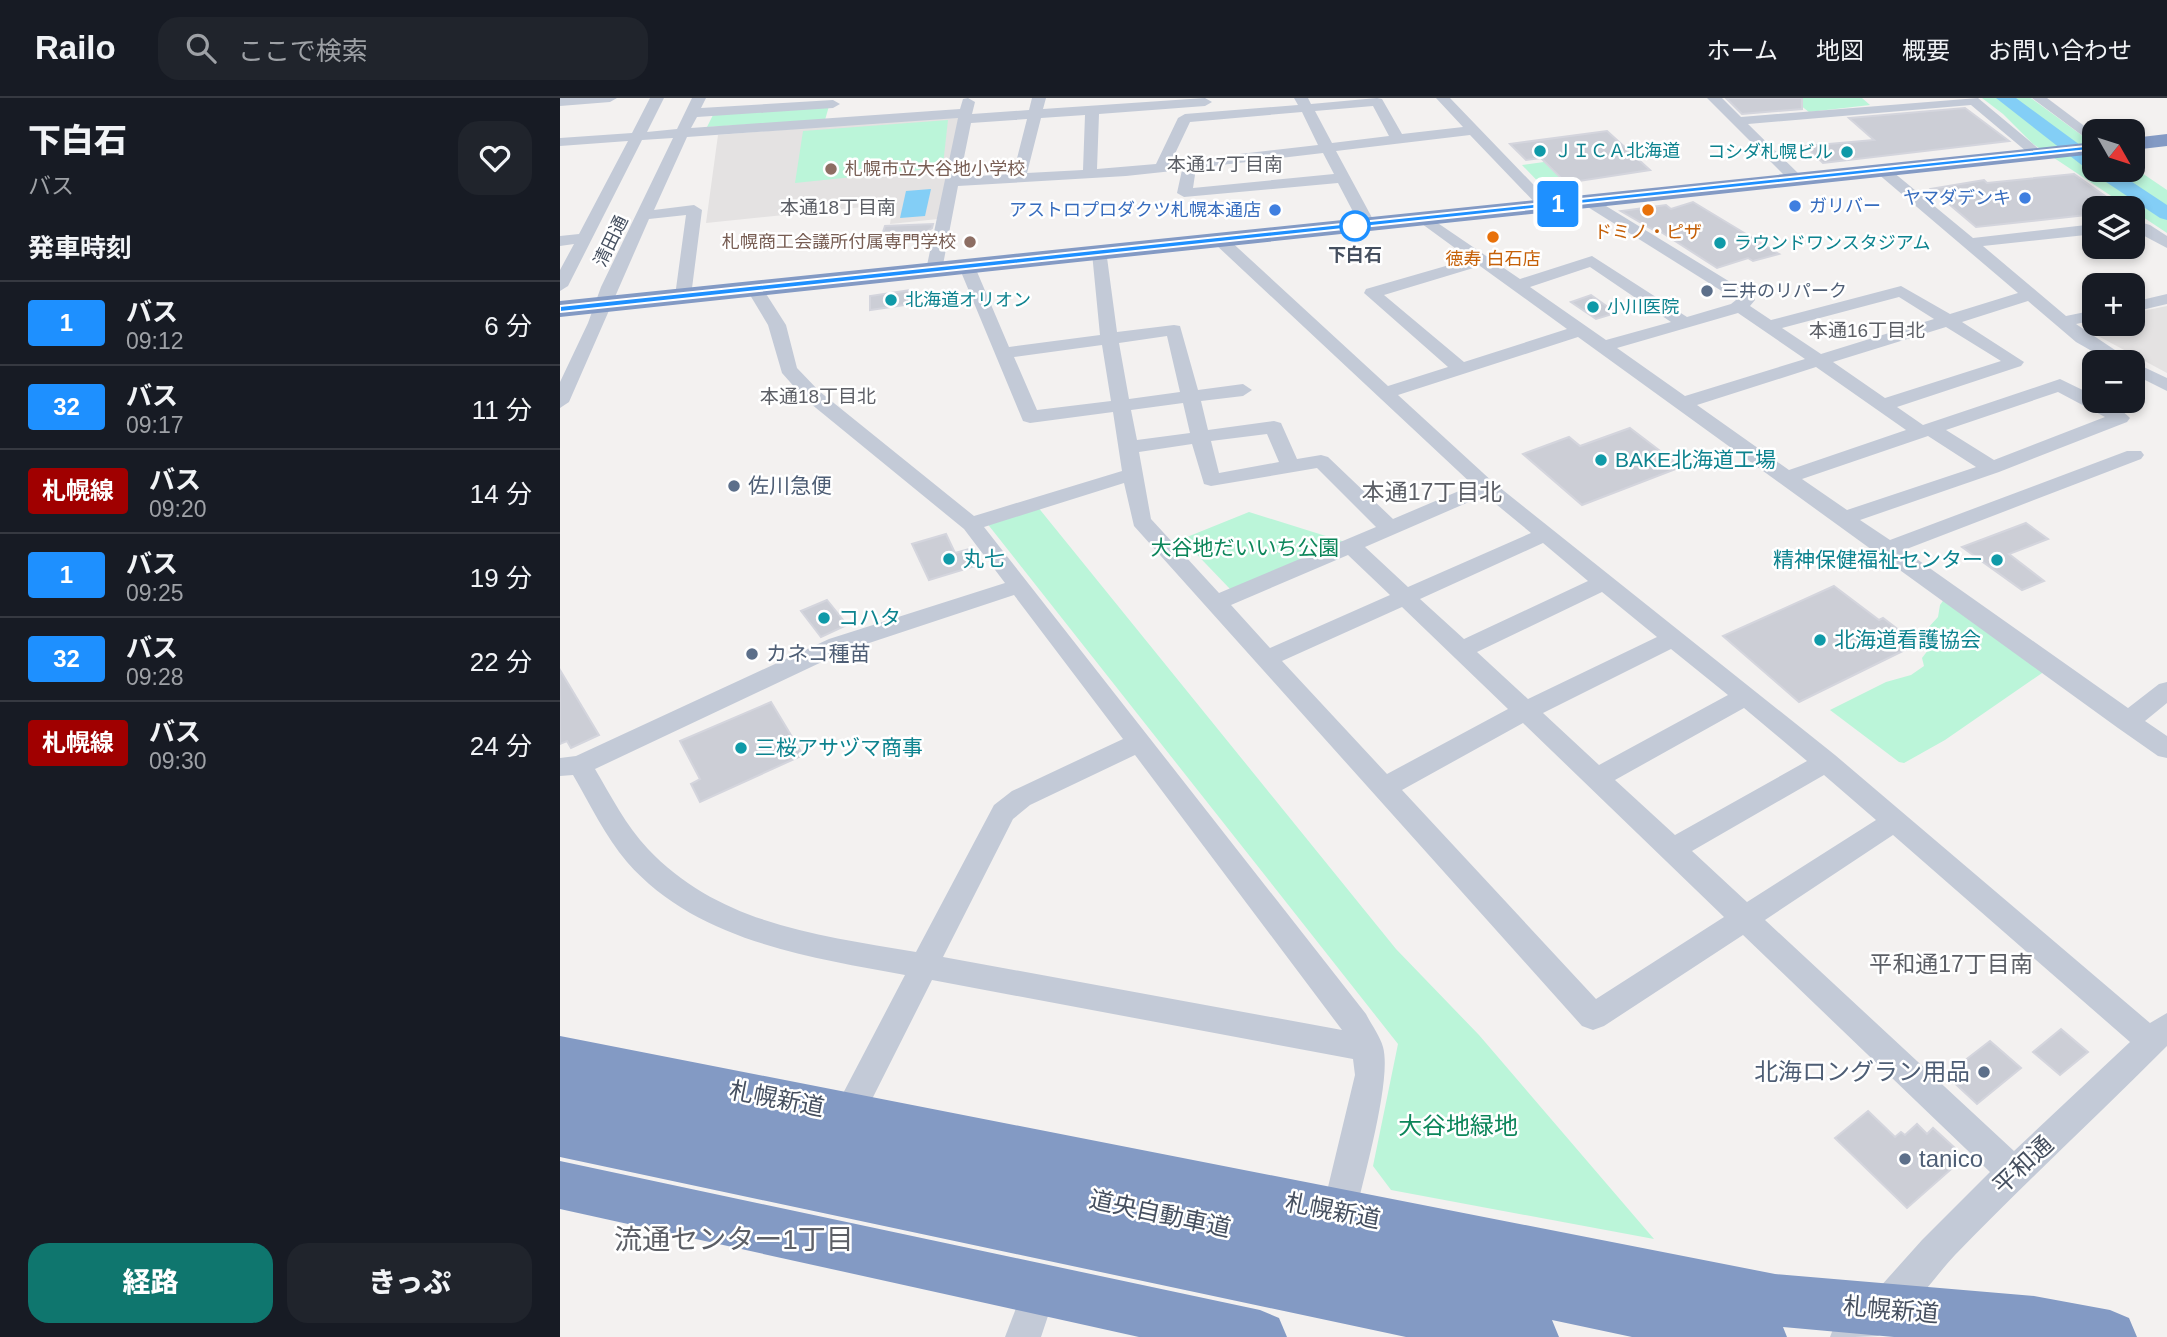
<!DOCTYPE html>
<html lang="ja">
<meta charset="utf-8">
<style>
:root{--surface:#171b24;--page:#20242c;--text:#f1f3f6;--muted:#9ea1a6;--line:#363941;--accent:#0f766e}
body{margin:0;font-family:Arial,"Noto Sans JP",sans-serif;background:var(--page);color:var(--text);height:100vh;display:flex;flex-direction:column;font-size:26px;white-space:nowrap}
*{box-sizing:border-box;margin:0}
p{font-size:23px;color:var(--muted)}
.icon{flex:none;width:38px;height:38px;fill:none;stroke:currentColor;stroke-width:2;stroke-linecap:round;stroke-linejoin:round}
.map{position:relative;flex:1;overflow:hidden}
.sheet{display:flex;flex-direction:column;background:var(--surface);width:560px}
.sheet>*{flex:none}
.badge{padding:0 14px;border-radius:5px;font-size:24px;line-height:46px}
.needle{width:46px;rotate:129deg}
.buttons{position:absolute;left:1522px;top:21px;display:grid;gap:14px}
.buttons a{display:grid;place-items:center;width:63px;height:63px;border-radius:14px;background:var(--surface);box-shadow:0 4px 10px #0003;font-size:35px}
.map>.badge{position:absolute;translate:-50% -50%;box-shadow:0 0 0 4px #fff}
h2{padding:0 28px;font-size:26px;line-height:63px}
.round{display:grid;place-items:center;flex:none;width:74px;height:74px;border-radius:21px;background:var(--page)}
.head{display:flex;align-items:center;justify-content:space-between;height:119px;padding:0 28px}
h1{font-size:33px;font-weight:800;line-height:52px}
.primary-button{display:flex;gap:14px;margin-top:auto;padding:14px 28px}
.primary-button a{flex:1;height:80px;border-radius:21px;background:var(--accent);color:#fff;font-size:28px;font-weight:800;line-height:80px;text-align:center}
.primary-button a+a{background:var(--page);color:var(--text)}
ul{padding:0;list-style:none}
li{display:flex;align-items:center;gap:21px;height:84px;padding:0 28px;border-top:2px solid var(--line)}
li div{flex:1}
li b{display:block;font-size:26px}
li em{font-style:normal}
li .badge{min-width:77px;font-weight:700;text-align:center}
header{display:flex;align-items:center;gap:42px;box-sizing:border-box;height:98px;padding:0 35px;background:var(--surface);border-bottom:2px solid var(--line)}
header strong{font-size:33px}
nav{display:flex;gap:38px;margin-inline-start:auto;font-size:24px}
.search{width:490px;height:63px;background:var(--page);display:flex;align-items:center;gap:18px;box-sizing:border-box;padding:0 24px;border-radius:21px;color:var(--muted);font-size:26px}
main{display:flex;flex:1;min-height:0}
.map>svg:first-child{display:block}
</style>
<header>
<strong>Railo</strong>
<div class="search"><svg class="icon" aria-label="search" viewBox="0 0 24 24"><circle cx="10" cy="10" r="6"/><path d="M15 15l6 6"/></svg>ここで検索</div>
<nav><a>ホーム</a><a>地図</a><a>概要</a><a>お問い合わせ</a></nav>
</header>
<main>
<section class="sheet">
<div class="head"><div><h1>下白石</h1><p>バス</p></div><a class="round"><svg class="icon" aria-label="heart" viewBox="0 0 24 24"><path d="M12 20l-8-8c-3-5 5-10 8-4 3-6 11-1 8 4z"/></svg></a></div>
<h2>発車時刻</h2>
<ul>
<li><span class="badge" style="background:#1e90ff;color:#fff">1</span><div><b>バス</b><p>09:12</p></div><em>6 分</em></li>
<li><span class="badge" style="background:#1e90ff;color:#fff">32</span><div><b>バス</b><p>09:17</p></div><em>11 分</em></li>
<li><span class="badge" style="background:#a00000;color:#fff">札幌線</span><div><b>バス</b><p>09:20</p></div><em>14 分</em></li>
<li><span class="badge" style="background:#1e90ff;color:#fff">1</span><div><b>バス</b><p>09:25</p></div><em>19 分</em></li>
<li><span class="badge" style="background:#1e90ff;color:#fff">32</span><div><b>バス</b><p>09:28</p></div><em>22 分</em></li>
<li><span class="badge" style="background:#a00000;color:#fff">札幌線</span><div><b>バス</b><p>09:30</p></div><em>24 分</em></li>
</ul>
<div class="primary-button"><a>経路</a><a>きっぷ</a></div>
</section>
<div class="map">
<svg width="1607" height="1239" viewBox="0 0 1607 1239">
<rect width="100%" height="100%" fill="#f3f1f0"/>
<g fill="#e4e2e2">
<path d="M399,18L378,121L330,126L333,106L146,125L158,37Z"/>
<path d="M1607,208V275L1538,238L1524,225L1535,222V226H1573V215Z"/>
</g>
<g fill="#bbf5d9">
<path d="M1231,0H1302L1310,7L1249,14Z"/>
<path d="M1422,0H1471L1535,47V72H1573V69L1607,92V135L1473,46L1443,16Z"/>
<path d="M269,8L265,22L147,29L154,15Z"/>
<path d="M388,22L383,67L370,71L235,85L243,33Z"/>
<path d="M984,64L1005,85L1019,83L1022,89L1019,92L990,96L962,67Z"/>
<path d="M477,408L836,851L919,937L1094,1141L831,1092L813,1068L838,946L426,424Z"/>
<path d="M689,414L785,444L671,492L622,441Z"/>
<path d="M1385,500L1485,573L1385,642L1344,665L1339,664L1270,612L1326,584L1351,577L1364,568L1362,560L1372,547L1367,531L1378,519L1380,507Z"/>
</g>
<path fill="#83cef6" d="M371,91L365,118L340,120L346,93Z"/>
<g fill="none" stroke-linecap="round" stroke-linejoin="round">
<path fill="#83cef6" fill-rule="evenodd" d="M1436,0H1456L1535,58V72H1554L1607,107V122L1600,120L1528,72Z"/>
</g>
<g fill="#ccced6" stroke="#d4d5dd" stroke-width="2">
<path d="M1166,0H1242V11L1182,16Z"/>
<path d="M1405,10L1449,43L1263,65L1245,48L1314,42L1289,20Z"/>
<path d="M1047,33L1090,72L1006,85L981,60L966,62L950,46Z"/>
<path d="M1514,76L1562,110H1535V116L1416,129L1371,91L1424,82L1427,85Z"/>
<path d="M1133,104L1219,156L1193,163L1188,160L1157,170L1098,132L1095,133L1061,113L1106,107L1111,111Z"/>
<path d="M373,126L372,130L355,141L320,143L325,128Z"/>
<path d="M351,192L352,206L310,212V198Z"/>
<path d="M1031,197L1056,215L1036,221L1011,204Z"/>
<path d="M1070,330L1121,369L1022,407L963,356L1009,339L1020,348Z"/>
<path d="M1466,425L1488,441L1449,456L1484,483L1462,492L1402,449Z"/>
<path d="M386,436L395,455L413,450L422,466L369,482L352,446Z"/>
<path d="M1274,488L1319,522L1323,520L1357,546L1239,604L1163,538Z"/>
<path d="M267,502L287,527L261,539L241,513Z"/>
<path d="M0,572L39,637L11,650L7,643L0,646Z"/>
<path d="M211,604L243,657L140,704L131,686L140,681L120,643Z"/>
<path d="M1501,931L1528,954L1500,977L1473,954Z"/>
<path d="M1430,943L1461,970L1417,1006L1386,977Z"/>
<path d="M1308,1013L1335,1039L1341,1034L1345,1037L1357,1026L1367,1036L1373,1030L1396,1051L1390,1057L1398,1065L1347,1110L1275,1040Z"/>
</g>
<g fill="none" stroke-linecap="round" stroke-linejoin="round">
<g fill="#c3cad7" fill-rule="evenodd">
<path d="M0,0H57L50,4L0,8Z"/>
<path d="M90,0H104L87,34L117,31L132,0H146L141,10L273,2L280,6L273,10L137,19L131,30L400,11L403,1L408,0L415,4L412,16L469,12L472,0H486L483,11L645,0L652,4L645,8L539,16L537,71L596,66L618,20L625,16L738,7L734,0H748L751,6L817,0L822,1L842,36L903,29L876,0H890L993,107L985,112L980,110L910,37L776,53L816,127L808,132L800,127L778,85L624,99L617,95L622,72L566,78L398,88L382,172L374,177L366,172L398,20L127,39L94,112L134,107L142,112L131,198L123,203L115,198L126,117L89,121L9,304L0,310V284L28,225L41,189L113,40L82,42L8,188L0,193V172L14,146L0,148V138L19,136L68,43L0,48V40L72,35ZM813,8L829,38L772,45L755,13ZM742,14L758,47L611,64L630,24ZM525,17L523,72L467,75L481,20ZM467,21L453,76L400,79L411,25ZM763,55L774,76L633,90L636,70Z"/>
<path d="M1147,0H1162L1181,19L1418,0L1485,56L1483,59H1473L1411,7L1188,26L1241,78L1243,81L1241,84H1231Z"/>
<path d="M1472,0H1487L1535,36V47Z"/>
<path d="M1322,68L1327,69L1413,140L1535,126V136L1423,148L1506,218L1535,212V222L1516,226L1573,264L1607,280V293L1573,276V264H1551L1516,244L1468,203L1402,224L1464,264L1461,268L1337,309L1363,327L1500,281L1535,298V303C1546,303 1562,311 1570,320L1567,324L1439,374L1300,422L1330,442L1567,353H1581L1584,357L1581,361L1344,452L1568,610L1599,586L1607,584V605L1585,623L1607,638V660L1598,658L1558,630L1018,239L838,297L934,385L1275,657L1590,925L1607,915V948C1537,1018 1464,1086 1395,1157C1375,1178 1342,1226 1318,1238C1307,1239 1283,1239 1270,1239L1275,1226L1311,1199L1362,1142L1430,1074L1183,837L1044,928L1033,932L1022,928L574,428L564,385L424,429L806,916C811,926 820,938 823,949C832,981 804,1078 796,1114L791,1126L779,1130L767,1126L762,1114L795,977L793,961L372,882L300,1025L289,1030L278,1025L273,1015L278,1005L345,877C248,859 136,843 67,764C45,738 30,706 13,677L0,678V660L16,658L269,541L445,485L404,431L245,301L222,275L208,227L187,192L189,188L195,187L201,188L226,227L237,270L259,293L414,418L562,373L553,314L470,325L463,323L399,169L407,164L415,169L449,249L540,237L532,155L540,150L546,152L557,234L614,227L620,228L638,292L683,286L692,292L683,298L641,303L648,332L714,323L721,325L737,361L761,357L768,359L833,421L913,387L654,145L652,142L654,139H666L828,288L888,269L804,195L806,191L910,161L858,123L855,120L863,115L960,181L1032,158L1127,219L1171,206L1176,202L1023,106L1020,103L1023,100H1033L1193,198L1195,202L1190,208L1211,222L1341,188L1390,216L1458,195L1317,75L1315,72ZM920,168L1007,231L904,264L824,197ZM1030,169L1111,224L1046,242L970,189ZM1339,199L1374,221L1261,256L1222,230ZM1178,215L1245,261L1125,298L1057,250ZM1386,229L1441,263L1325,300L1273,264ZM607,238L620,294L569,301L559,245ZM542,247L551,303L477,312L454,259ZM1256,269L1346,332L1229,372L1137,307ZM1498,294L1545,319L1434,362L1386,332ZM623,305L630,335L577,342L571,312ZM707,336L719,364L659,375L651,343ZM1368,338L1416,369L1287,412L1242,381ZM632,346L644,386L651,388L757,370L816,429L659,495L591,421L579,354ZM925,397L971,435L848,489L805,449ZM983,445L1028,483L904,541L860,501ZM788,457L830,497L710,550L671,507ZM1042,494L1097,539L968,601L917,554ZM454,497L563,641L452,693L434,707L356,854C259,837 160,827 88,751C66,728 51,698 35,671L285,553ZM842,509L948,611L827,676L722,563ZM1111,551L1168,597L1039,667L983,615ZM1184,610L1247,663L1115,737L1055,682ZM963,625L1164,819L1036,901L842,692ZM575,657L782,932L383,859L453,721L470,707ZM1264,677L1316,722L1187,804L1132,753ZM1333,737L1570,944L1454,1053L1205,822Z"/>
<path d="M1573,122L1590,127L1607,138V150L1573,132Z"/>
<path d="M1607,196V206L1573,214V204Z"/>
<path d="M480,1174L492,1179L497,1191L481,1239H445L468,1179Z"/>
</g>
<g fill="#839ac4" fill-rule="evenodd">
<path d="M1607,36V48L1573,52V40Z"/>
<path d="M1535,44V56L0,219V203Z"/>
<path d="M0,938L1215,1176L1474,1198L1550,1212L1569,1220L1577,1239H1334L1223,1229L1227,1239H1072L992,1222L999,1239H846L0,1059Z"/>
<path d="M0,1063L700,1212L719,1220L727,1239H579L0,1111Z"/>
</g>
</g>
<path fill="#1e90ff" stroke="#fff" stroke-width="2" d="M1535,47L1538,51L0,214V208Z"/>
<g fill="#0f9aa8" stroke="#fff" stroke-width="2.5">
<circle cx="980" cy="53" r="7"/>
<circle cx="1287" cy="54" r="7"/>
<circle cx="1160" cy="145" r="7"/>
<circle cx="331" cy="202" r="7"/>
<circle cx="1033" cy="209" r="7"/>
<circle cx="1041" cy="362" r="7"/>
<circle cx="389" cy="461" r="7"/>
<circle cx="1437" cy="462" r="7"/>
<circle cx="264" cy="520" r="7"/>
<circle cx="1260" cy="542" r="7"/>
<circle cx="181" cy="650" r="7"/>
</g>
<g fill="#8d6e63" stroke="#fff" stroke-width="2.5">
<circle cx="271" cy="71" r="7"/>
<circle cx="410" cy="144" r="7"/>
</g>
<g fill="#3f7fe0" stroke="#fff" stroke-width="2.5">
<circle cx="1465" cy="100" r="7"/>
<circle cx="1235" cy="108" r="7"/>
<circle cx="715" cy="112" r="7"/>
</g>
<g fill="#e8710a" stroke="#fff" stroke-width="2.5">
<circle cx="1088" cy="112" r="7"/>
<circle cx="933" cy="139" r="7"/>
</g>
<circle fill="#fff" stroke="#1e90ff" stroke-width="3.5" cx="795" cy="128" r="14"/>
<g fill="#5c6f8a" stroke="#fff" stroke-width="2.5">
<circle cx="1147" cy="193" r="7"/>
<circle cx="174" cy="388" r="7"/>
<circle cx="192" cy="556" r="7"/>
<circle cx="1424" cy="974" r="7"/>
<circle cx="1345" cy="1061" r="7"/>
</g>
<g text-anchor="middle" stroke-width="5" stroke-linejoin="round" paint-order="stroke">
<g font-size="18" fill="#0d838f" stroke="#fff" text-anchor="start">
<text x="994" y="59">ＪＩＣＡ北海道</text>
<text x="1273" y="60" text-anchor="end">コシダ札幌ビル</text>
<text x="1174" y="151">ラウンドワンスタジアム</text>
<text x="345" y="208">北海道オリオン</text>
<text x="1047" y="215">小川医院</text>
</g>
<g font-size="18" fill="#785e54" stroke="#fff" text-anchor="start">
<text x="285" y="77">札幌市立大谷地小学校</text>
<text x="396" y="150" text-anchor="end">札幌商工会議所付属専門学校</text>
</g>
<g font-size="18" fill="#366cbe" stroke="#fff" text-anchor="end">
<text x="1451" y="106">ヤマダデンキ</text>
<text x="1249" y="114" text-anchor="start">ガリバー</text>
<text x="701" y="118">アストロプロダクツ札幌本通店</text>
</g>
<g font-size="18" fill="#c56008" stroke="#fff">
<text x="1088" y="140">ドミノ・ピザ</text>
<text x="933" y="167">徳寿 白石店</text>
</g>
<g font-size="18" fill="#465060" stroke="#fff">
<text transform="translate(51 143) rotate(-64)" y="6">清田通</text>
</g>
<g font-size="18" font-weight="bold" fill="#465060" stroke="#fff">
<text x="795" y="163">下白石</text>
</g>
<g font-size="18" fill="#4e5e75" stroke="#fff" text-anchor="start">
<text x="1161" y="199">三井のリパーク</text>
</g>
<g font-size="19" fill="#5c5f66" stroke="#fff">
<text x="665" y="73">本通17丁目南</text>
<text x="278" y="116">本通18丁目南</text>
<text x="1307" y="239">本通16丁目北</text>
<text x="258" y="305">本通18丁目北</text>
</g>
<g font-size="21" fill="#0d838f" stroke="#fff" text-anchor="start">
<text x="1055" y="369">BAKE北海道工場</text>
<text x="403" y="468">丸七</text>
<text x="1423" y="469" text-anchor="end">精神保健福祉センター</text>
<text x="278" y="527">コハタ</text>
<text x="1274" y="549">北海道看護協会</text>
<text x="195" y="657">三桜アサヅマ商事</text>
</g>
<g font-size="21" fill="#4e5e75" stroke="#fff" text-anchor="start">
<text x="188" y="395">佐川急便</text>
<text x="206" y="563">カネコ種苗</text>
</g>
<g font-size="21" fill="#0c865a" stroke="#fff">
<text x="685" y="457">大谷地だいいち公園</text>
</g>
<g font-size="23" fill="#5c5f66" stroke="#fff">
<text x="872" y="402">本通17丁目北</text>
<text x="1391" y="874">平和通17丁目南</text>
</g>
<g font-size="24" fill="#4e5e75" stroke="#fff" text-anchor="end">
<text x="1410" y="982">北海ロングラン用品</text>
<text x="1359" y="1069" text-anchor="start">tanico</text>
</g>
<g font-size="24" fill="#465060" stroke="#fff">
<text transform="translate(217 1001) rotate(11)" y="8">札幌新道</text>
<text transform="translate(1463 1067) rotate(-43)" y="8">平和通</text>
<text transform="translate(773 1113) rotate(11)" y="8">札幌新道</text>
<text transform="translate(600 1116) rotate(12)" y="8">道央自動車道</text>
<text transform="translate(1331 1212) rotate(5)" y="8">札幌新道</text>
</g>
<g font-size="24" fill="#0c865a" stroke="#fff">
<text x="898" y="1036">大谷地緑地</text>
</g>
<g font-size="28" fill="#5c5f66" stroke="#fff">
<text x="174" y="1151">流通センター1丁目</text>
</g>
</g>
</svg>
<div class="buttons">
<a><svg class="needle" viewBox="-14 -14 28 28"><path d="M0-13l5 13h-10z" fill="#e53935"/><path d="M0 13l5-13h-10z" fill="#9ea1a6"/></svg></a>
<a><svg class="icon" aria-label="layers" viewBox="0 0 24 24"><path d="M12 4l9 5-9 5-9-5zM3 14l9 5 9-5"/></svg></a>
<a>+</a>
<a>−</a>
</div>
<b class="badge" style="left:998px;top:106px;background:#1e90ff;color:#fff">1</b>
</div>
</main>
